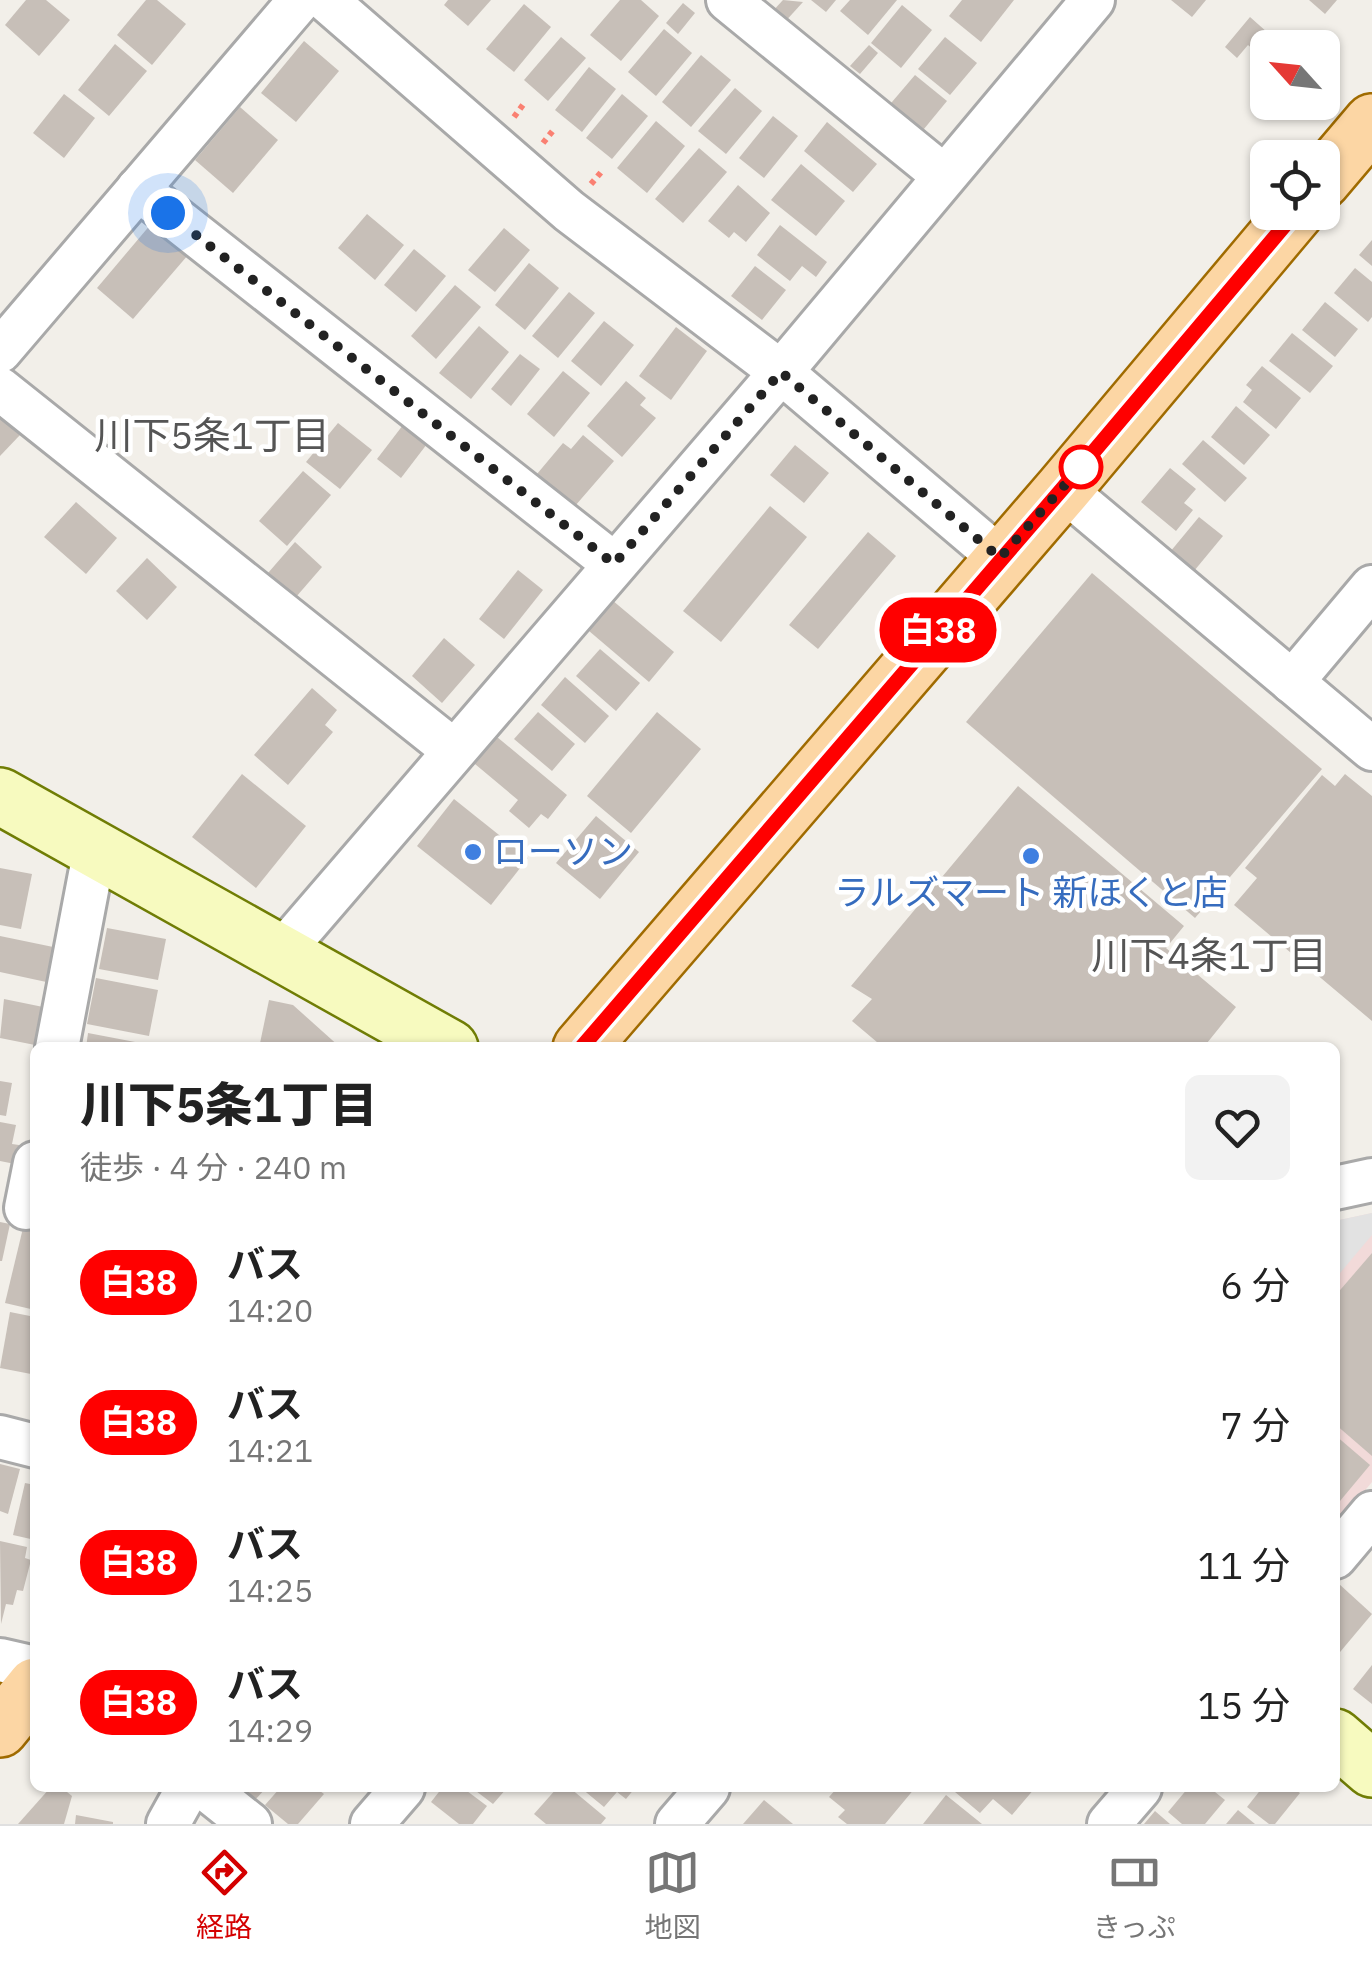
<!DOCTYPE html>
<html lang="ja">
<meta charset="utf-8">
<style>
:root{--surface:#fff;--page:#f2f2f2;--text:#222;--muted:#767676;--line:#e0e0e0;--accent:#d40000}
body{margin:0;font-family:"IBM Plex Sans","Noto Sans JP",sans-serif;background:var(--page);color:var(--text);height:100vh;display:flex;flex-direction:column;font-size:38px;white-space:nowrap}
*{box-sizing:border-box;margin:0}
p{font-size:32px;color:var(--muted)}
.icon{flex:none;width:55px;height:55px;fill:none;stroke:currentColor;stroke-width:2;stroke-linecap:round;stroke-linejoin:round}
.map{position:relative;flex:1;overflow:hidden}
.drawer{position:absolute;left:30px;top:1042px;width:1310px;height:750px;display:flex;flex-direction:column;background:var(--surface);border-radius:15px;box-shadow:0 2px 8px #0004}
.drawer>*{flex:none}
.badge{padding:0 20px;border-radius:32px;font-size:35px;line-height:65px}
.needle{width:65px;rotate:297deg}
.controls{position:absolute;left:1250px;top:30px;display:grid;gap:20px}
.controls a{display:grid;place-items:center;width:90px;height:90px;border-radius:15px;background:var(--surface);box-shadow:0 2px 8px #0004;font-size:50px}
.you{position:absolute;width:50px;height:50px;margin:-25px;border:8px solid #fff;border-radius:50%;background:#1a73e8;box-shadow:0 0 0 15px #1a73e833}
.map>.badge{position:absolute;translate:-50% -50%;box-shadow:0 0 0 5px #fff}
.round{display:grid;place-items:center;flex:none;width:105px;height:105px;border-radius:15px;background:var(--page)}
.overview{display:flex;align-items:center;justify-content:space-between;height:170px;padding:0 50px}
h1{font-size:48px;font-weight:800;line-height:75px}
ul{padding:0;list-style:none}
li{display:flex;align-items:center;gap:30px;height:140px;padding:0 50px}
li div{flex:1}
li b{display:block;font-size:38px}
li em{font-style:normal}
li .badge{min-width:110px;font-weight:700;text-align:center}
.dock{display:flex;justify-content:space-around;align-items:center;height:140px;border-top:2px solid var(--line);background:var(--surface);font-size:28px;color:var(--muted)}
.dock a{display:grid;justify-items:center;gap:5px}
.dock .active{color:var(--accent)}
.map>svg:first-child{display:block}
</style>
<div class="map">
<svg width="1372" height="1824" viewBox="0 0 1372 1824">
<rect width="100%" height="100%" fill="#f2efe9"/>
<path fill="#f2dad9" d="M1372,1213V1482L1335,1526V1221Z"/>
<path fill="#e2e2e2" d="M1372,1213V1235L1335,1279V1221Z"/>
<g fill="#c7bfb8">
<path d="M26,0H46L70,20L39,56L5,25Z"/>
<path d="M146,0H157L186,24L152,65L117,35Z"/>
<path d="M448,0H491L468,26L444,5Z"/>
<path d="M620,0H641L659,16L621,61L590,35Z"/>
<path d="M783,0L803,2L783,24L771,13Z"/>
<path d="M811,0H836L826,12Z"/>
<path d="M850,0H897L868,35L840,11Z"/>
<path d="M962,0H1014L981,42L949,16Z"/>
<path d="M1171,0H1206L1192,17Z"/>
<path d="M1309,0H1337L1325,14Z"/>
<path d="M683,3L695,13L678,34L666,23Z"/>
<path d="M524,4L551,27L514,72L486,49Z"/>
<path d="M902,5L932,30L901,68L871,43Z"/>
<path d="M1250,17L1285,48H1268V62L1248,45L1237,58L1225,47Z"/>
<path d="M664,29L692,53L656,96L628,72Z"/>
<path d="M561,37L586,58L548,101L524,80Z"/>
<path d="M945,37L977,63L950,95L918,69Z"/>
<path d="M304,41L339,71L296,122L261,93Z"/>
<path d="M115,44L147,71L109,116L78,90Z"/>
<path d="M869,45L878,53L860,74L850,66Z"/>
<path d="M701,55L731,80L691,127L662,102Z"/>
<path d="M589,67L616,89L582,132L555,110Z"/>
<path d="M915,75L947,101L919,135L886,109Z"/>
<path d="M735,88L762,111L726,154L698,131Z"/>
<path d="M64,94L95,118L64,158L33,133Z"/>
<path d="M622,94L648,116L612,159L586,138Z"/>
<path d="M240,107L278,140L233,193L195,160Z"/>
<path d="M773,116L798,136L764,178L739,158Z"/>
<path d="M656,121L685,146L647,193L617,168Z"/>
<path d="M827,122L877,164L853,192L804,151Z"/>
<path d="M699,148L727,172L683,223L655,199Z"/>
<path d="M801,164L845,201L816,236L771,200Z"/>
<path d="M738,185L770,213L746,242L734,232L729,238L708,221Z"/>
<path d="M367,214L404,245L375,280L338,248Z"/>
<path d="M151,224L188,255L133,319L97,288Z"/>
<path d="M780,225L827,262L816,277L802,266L790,281L757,255Z"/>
<path d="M504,228L530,250L495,292L468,270Z"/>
<path d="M1372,240V266L1359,255Z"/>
<path d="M414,249L446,276L416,312L384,285Z"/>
<path d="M529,263L559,288L525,330L495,305Z"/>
<path d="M755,266L786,290L762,320L731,296Z"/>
<path d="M1355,268L1372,282V317L1368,322L1334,293Z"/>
<path d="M455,285L481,307L436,359L411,336Z"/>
<path d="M569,292L595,313L558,358L532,336Z"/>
<path d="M1325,302L1358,329L1335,357L1302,330Z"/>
<path d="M604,321L634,345L601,386L571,361Z"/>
<path d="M479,326L509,352L471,399L439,373Z"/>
<path d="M676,327L707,351L671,400L639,376Z"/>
<path d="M1292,333L1333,366L1310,393L1269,361Z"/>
<path d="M520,354L540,369L511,406L491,389Z"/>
<path d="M1262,366L1301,398L1276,429L1243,402L1252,390L1246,385Z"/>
<path d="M563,371L590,393L554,437L527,414Z"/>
<path d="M626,381L646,398L640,405L656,418L622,457L587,426Z"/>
<path d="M1236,406L1270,435L1244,465L1211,437Z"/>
<path d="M0,417L20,435L0,456Z"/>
<path d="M338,423L372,450L340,489L306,462Z"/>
<path d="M403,425L427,444L401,478L377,459Z"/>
<path d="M583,435L614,461L575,506L537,474L563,443L571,449Z"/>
<path d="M1203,440L1247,478L1225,502L1182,464Z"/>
<path d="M795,445L829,473L804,503L770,475Z"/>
<path d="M1170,468L1196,489L1184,503L1193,510L1176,531L1141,502Z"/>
<path d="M303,471L331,495L287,546L259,521Z"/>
<path d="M76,502L117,538L86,574L44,537Z"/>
<path d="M770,506L807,537L721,642L683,611Z"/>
<path d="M1199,517L1223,536L1194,571L1170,552Z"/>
<path d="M868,532L896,556L818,649L789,625Z"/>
<path d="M295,542L322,567L296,597L268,573Z"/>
<path d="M147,558L177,587L147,620L116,591Z"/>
<path d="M518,570L543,590L504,639L479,619Z"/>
<path d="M1092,573L1322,769L1195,918L966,722Z"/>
<path d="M606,595L674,652L649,682L582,625Z"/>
<path d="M444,638L475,665L442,703L412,676Z"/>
<path d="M600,649L640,683L616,711L576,676Z"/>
<path d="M565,677L609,716L585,743L541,705Z"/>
<path d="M312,688L337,710L325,725L333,732L288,785L254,755Z"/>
<path d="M538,712L575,744L552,771L514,739Z"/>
<path d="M657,712L701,749L631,833L587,796Z"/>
<path d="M491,732L567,795L548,819L541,814L529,828L509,811L518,800L469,759Z"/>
<path d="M242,774L306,826L256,888L192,837Z"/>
<path d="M1345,774L1372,796V1021L1234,905L1257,878L1245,868L1322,775L1335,786Z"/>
<path d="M1018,786L1184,926L1166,948L1236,1007L1203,1048H884L852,1021L872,999L851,986Z"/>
<path d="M454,799L528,858L491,905L417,846Z"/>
<path d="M596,816L639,852L600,899L556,863Z"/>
<path d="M0,868L32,874L21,929L0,925Z"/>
<path d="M107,928L166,939L158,980L99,969Z"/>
<path d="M0,936L58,948L51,983L0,972Z"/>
<path d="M96,978L158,990L149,1036L87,1024Z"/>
<path d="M4,999L48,1008L40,1046L0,1038Z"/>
<path d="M269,1000L293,1005L341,1048H259Z"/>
<path d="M88,1033L156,1046V1048H86Z"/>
<path d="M0,1081L12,1083L6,1116L0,1115Z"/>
<path d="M0,1122L16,1125L12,1144L19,1145L15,1164L0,1161Z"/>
<path d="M0,1222L10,1224L2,1261H0Z"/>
<path d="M23,1228L35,1231V1310L5,1303Z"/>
<path d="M1372,1253V1456L1335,1424V1296Z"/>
<path d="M10,1312L35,1317V1356L31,1374L0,1368Z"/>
<path d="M1335,1435L1370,1465L1335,1507Z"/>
<path d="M0,1464L20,1469L8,1514L0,1511Z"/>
<path d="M25,1483L35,1485V1540L13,1535Z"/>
<path d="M0,1541L27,1547L25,1558L31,1560L23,1591L17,1590L13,1605L6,1604L1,1624Z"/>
<path d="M1338,1583L1372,1614L1335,1658V1587Z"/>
<path d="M1372,1665V1704L1353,1689Z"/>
<path d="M50,1788H62L72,1796L64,1824H18Z"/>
<path d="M241,1788H266L255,1800Z"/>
<path d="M280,1788H316L324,1794L298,1824H288L265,1805Z"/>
<path d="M442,1788H463L487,1806L473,1824H459L431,1802Z"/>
<path d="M472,1788H507L493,1804Z"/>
<path d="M557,1788H570L606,1818L601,1824H546L534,1814Z"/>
<path d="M581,1788H635L626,1799L617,1792L604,1807Z"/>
<path d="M837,1788H915L885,1824H847L838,1817L845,1810L829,1797Z"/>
<path d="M959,1788H1035L1012,1815L993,1799L980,1813L955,1792Z"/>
<path d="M1188,1788H1210L1225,1800L1205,1824H1182L1168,1812Z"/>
<path d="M1262,1788H1293L1300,1793L1275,1824H1269L1247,1807Z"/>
<path d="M946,1795L982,1824H923Z"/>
<path d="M764,1800L793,1824H743Z"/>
<path d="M1238,1810L1255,1824H1226Z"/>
<path d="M1155,1811L1170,1824H1144Z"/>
<path d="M76,1815L113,1822V1824H75Z"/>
</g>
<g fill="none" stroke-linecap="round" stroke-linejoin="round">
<g stroke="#a9a9a9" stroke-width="48">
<g id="street">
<path d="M326,0L569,211L781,372L1000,558"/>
<path d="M728,0L944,176"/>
<path d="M138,189L614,564"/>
<path d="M0,351L300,0"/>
<path d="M0,389L453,750"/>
<path d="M1063,489L1372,749"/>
<path d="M1292,682L1372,587"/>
<path d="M281,953L781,372L1093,0"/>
<path d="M57,1048L95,848"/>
<path d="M1335,1188L1372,1180"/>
<path d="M26,1208L35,1163"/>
<path d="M0,1437L35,1446"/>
<path d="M1335,1557L1372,1513"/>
<path d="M0,1660L35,1668"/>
<path d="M205,1788L250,1824"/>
<path d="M168,1824L188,1788"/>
<path d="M372,1824L403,1788"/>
<path d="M677,1824L708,1788"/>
<path d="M1109,1824L1140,1788"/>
</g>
</g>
<g stroke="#707d05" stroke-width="60">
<g id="secondary">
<path d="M0,796L450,1048"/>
<path d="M1335,1737L1372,1769"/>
</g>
</g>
<g stroke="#a06b00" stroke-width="60">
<g id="primary">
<path d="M1322,181L1372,122"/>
<path d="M581,1048L1063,489L1296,212"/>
<path d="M0,1729L35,1686"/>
</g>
</g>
<g stroke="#fa8072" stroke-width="6" stroke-dasharray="5 5" stroke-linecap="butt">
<path d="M514,117L525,102"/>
<path d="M543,143L555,128"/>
<path d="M591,184L603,170"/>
</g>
<use href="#street" stroke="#fff" stroke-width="42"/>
<use href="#secondary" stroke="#f7fabf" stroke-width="55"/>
<use href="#primary" stroke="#fcd6a4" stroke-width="55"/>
</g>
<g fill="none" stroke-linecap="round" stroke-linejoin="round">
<g stroke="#fff" stroke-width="22">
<path id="line" d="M581,1048L1063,488L1296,212"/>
</g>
<use href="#line" stroke="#f00" stroke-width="15"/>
<path stroke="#222" stroke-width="10" stroke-dasharray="0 18" d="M168,213L614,564L781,372L1000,558L1086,461L1081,467"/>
</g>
<circle fill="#fff" stroke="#f00" stroke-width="5" cx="1081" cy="467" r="20"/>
<g fill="#3f7fe0" stroke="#fff" stroke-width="4">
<circle cx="473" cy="852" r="10"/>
<circle cx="1031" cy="856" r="10"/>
</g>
<g text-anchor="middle" stroke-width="9" stroke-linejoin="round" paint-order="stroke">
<g font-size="35" fill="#366cbe" stroke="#fff" text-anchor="start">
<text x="493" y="864">ローソン</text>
<text x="1031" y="905" text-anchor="middle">ラルズマート 新ほくと店</text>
</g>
<g font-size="38" fill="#555" stroke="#fff">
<text x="212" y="449">川下5条1丁目</text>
<text x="1209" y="969">川下4条1丁目</text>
</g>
</g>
</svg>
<div class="controls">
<a><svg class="needle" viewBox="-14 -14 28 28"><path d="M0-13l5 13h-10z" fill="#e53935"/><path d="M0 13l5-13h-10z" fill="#767676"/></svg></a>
<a><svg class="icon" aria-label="locate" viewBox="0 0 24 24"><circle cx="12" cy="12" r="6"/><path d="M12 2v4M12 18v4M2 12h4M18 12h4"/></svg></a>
</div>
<div class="you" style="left:168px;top:213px"></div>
<b class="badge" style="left:938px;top:630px;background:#f00;color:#fff">白38</b>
<section class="drawer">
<div class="overview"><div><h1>川下5条1丁目</h1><p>徒歩 · 4 分 · 240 m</p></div><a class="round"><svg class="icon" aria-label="heart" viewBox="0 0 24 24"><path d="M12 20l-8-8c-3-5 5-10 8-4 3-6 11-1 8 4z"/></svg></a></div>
<ul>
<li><span class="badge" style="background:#f00;color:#fff">白38</span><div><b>バス</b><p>14:20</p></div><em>6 分</em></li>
<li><span class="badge" style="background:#f00;color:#fff">白38</span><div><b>バス</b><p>14:21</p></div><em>7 分</em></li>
<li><span class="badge" style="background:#f00;color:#fff">白38</span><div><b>バス</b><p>14:25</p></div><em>11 分</em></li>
<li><span class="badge" style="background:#f00;color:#fff">白38</span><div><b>バス</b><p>14:29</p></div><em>15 分</em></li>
</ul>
</section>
</div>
<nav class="dock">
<a class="active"><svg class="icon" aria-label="directions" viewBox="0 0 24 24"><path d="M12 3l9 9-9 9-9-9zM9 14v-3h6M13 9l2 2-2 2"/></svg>経路</a>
<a><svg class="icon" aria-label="map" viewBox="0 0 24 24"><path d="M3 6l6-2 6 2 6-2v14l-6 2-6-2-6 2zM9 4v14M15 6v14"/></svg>地図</a>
<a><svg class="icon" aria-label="tickets" viewBox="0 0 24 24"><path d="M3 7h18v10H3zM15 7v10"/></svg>きっぷ</a>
</nav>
